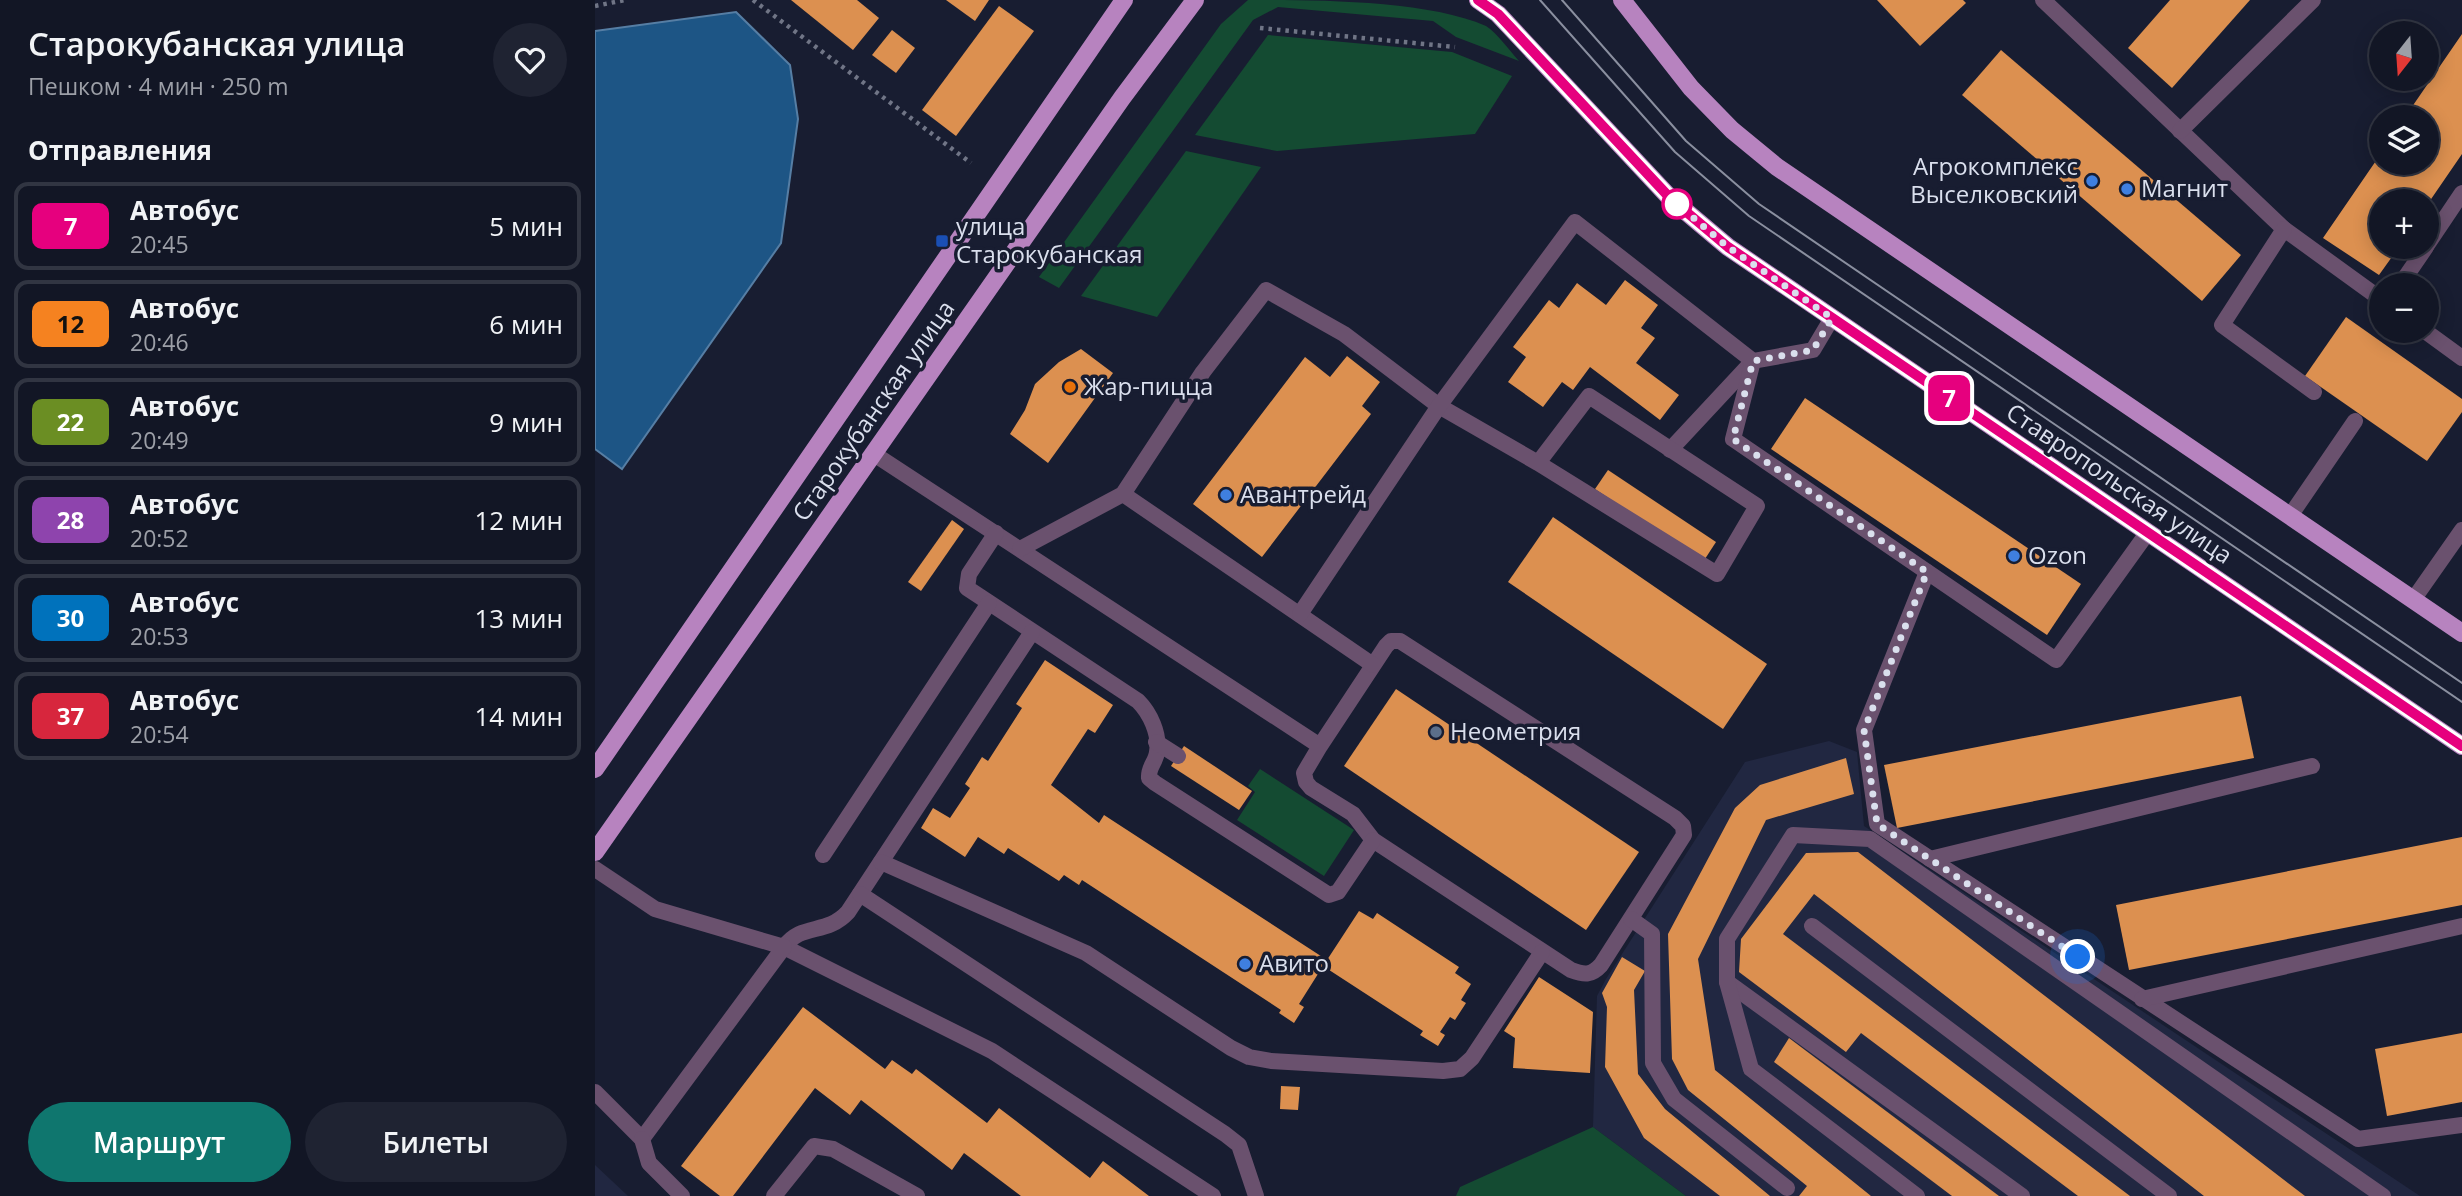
<!DOCTYPE html>
<html lang="ru">
<meta charset="utf-8">
<style>
:root{--surface:#121625;--page:#1f2332;--text:#f1f3f6;--muted:#9c9fa7;--line:#313542;--accent:#0f766e}
body{margin:0;font-family:"Open Sans",sans-serif;background:var(--page);color:var(--text);height:100vh;display:flex;flex-direction:column;font-size:26px;white-space:nowrap}
*{box-sizing:border-box;margin:0}
p{font-size:23px;color:var(--muted)}
.icon{flex:none;width:38px;height:38px;fill:none;stroke:currentColor;stroke-width:2;stroke-linecap:round;stroke-linejoin:round}
.map{position:relative;flex:1;overflow:hidden}
.sheet{display:flex;flex-direction:column;background:var(--surface);width:595px}
.sheet>*{flex:none}
.badge{padding:0 14px;border-radius:10px;font-size:24px;line-height:46px}
.needle{width:46px;rotate:197deg}
.buttons{position:absolute;left:1774px;top:21px;display:grid;gap:14px}
.buttons a{display:grid;place-items:center;width:70px;height:70px;border-radius:50%;background:var(--surface);box-shadow:0 4px 18px #0003,0 0 0 2px var(--line);font-size:35px}
.you{position:absolute;width:35px;height:35px;margin:-18px;border:5px solid #fff;border-radius:50%;background:#1a73e8;box-shadow:0 0 0 10px #1a73e833}
.map>.badge{position:absolute;translate:-50% -50%;box-shadow:0 0 0 4px #fff}
h2{padding:0 28px;font-size:26px;line-height:63px}
.round{display:grid;place-items:center;flex:none;width:74px;height:74px;border-radius:37px;background:var(--page)}
.overview{display:flex;align-items:center;justify-content:space-between;height:119px;padding:0 28px}
h1{font-size:33px;font-weight:600;line-height:52px}
.cta{display:flex;gap:14px;margin-top:auto;padding:14px 28px}
.cta a{flex:1;height:80px;border-radius:42px;background:var(--accent);color:#fff;font-size:28px;font-weight:600;line-height:80px;text-align:center}
.cta a+a{background:var(--page);color:var(--text)}
ul{padding:0;list-style:none}
li{display:flex;align-items:center;gap:21px;height:88px;margin:0 14px 10px;padding:0 14px;border:4px solid var(--line);border-radius:14px}
li div{flex:1}
li b{display:block;font-size:26px}
li em{font-style:normal}
li .badge{min-width:77px;font-weight:700;text-align:center}
main{display:flex;flex:1;min-height:0}
.map>svg:first-child{display:block}
</style>
<main>
<section class="sheet">
<div class="overview"><div><h1>Старокубанская улица</h1><p>Пешком · 4 мин · 250 m</p></div><a class="round"><svg class="icon" aria-label="heart" viewBox="0 0 24 24"><path d="M12 20l-8-8c-3-5 5-10 8-4 3-6 11-1 8 4z"/></svg></a></div>
<h2>Отправления</h2>
<ul>
<li><span class="badge" style="background:#e6007e;color:#fff">7</span><div><b>Автобус</b><p>20:45</p></div><em>5 мин</em></li>
<li><span class="badge" style="background:#f58220;color:#111">12</span><div><b>Автобус</b><p>20:46</p></div><em>6 мин</em></li>
<li><span class="badge" style="background:#6b8e23;color:#fff">22</span><div><b>Автобус</b><p>20:49</p></div><em>9 мин</em></li>
<li><span class="badge" style="background:#8e44ad;color:#fff">28</span><div><b>Автобус</b><p>20:52</p></div><em>12 мин</em></li>
<li><span class="badge" style="background:#0072bc;color:#fff">30</span><div><b>Автобус</b><p>20:53</p></div><em>13 мин</em></li>
<li><span class="badge" style="background:#d7263d;color:#fff">37</span><div><b>Автобус</b><p>20:54</p></div><em>14 мин</em></li>
</ul>
<div class="cta"><a>Маршрут</a><a>Билеты</a></div>
</section>
<div class="map">
<svg width="1867" height="1196" viewBox="0 0 1867 1196">
<rect width="100%" height="100%" fill="#181d31"/>
<g fill="#212741">
<path d="M1234,741L1262,752L1269,826L1825,1196H1091L998,1127L1002,996L1011,979L1150,762Z"/>
<path d="M0,1165L33,1196H0Z"/>
</g>
<g fill="#144b32">
<path d="M653,0C721,0 832,0 891,26C903,34 914,50 924,61L861,37L838,21L683,7L658,20L464,288L444,277L626,24Z"/>
<path d="M673,35L857,52L917,76L880,134L682,151L600,135Z"/>
<path d="M591,151L666,167L562,317L486,296Z"/>
<path d="M665,769L759,830L729,876L642,820L660,792L653,786Z"/>
<path d="M998,1127L1091,1196H861L865,1187Z"/>
</g>
<path fill="#1d5585" stroke="#567ea4" stroke-width="2" d="M141,12L195,65L203,119L186,243L27,469L0,449V31Z"/>
<g fill="#dc9050">
<path d="M196,0H262L284,18L258,50Z"/>
<path d="M351,0H394L380,21Z"/>
<path d="M1282,0H1368L1371,3L1325,46Z"/>
<path d="M1575,0H1655L1577,88L1533,48Z"/>
<path d="M404,6L439,31L361,136L327,110Z"/>
<path d="M297,30L320,48L301,73L277,55Z"/>
<path d="M1867,34V154L1832,205V201H1787V247H1804L1784,275L1728,238L1787,152V163H1832V117H1810Z"/>
<path d="M1406,50L1646,255L1607,301L1367,95Z"/>
<path d="M1030,280L1063,305L1046,328L1060,338L1041,363L1084,395L1065,420L995,367L978,390L967,382L948,407L913,382L931,357L918,347L954,300L964,308L982,283L1011,305Z"/>
<path d="M1751,317L1867,399V412L1832,461L1710,376Z"/>
<path d="M486,349L518,373L453,463L415,434L430,410L440,384L464,362Z"/>
<path d="M752,356L785,382L767,406L776,414L667,557L598,504L710,357L735,377Z"/>
<path d="M1210,398L1486,584L1452,635L1176,449Z"/>
<path d="M1013,470L1121,542L1108,562L1000,489Z"/>
<path d="M958,517L1172,664L1128,729L913,582Z"/>
<path d="M357,520L369,529L326,591L313,582Z"/>
<path d="M450,660L518,705L500,733L493,729L456,785L504,823L509,815L732,960L764,911L778,919L782,913L864,967L860,973L876,984L866,1000L871,1003L860,1020L855,1017L845,1032L850,1035L843,1046L825,1035L828,1031L728,966L704,1004L709,1007L699,1023L684,1013L686,1010L487,880L484,885L469,875L464,881L413,848L409,854L383,837L370,857L326,828L338,808L355,818L375,788L370,784L387,757L393,761L427,708L421,704Z"/>
<path d="M801,689L1044,852L991,930L749,766Z"/>
<path d="M1646,696L1659,758L1302,828L1289,765Z"/>
<path d="M589,746L657,791L644,810L576,766Z"/>
<path d="M1251,758L1259,794L1171,820L1103,959L1120,1070L1276,1196H1204L1212,1186L1093,1090L1077,1059L1073,934L1140,808L1165,785Z"/>
<path d="M1867,837V905L1534,970L1521,905Z"/>
<path d="M1263,852L1710,1196H1609L1219,894L1188,934L1535,1196H1483L1266,1033L1251,1052L1144,972L1146,939L1211,853Z"/>
<path d="M1027,957L1050,971L1039,990L1043,1074L1070,1109L1175,1196H1125L1049,1138L1010,1067L1012,1007L1007,993Z"/>
<path d="M944,977L998,1012L995,1073L918,1068L920,1038L909,1031Z"/>
<path d="M208,1007L290,1069L297,1060L317,1074L321,1069L392,1123L404,1108L495,1178L508,1161L554,1196H426L369,1153L357,1170L266,1100L255,1115L220,1088L138,1196H125L86,1166Z"/>
<path d="M1867,1033V1102L1792,1116L1780,1049Z"/>
<path d="M1194,1038L1404,1196H1357L1179,1062Z"/>
<path d="M686,1086L705,1087L703,1110L685,1109Z"/>
</g>
<g fill="none" stroke-linecap="round" stroke-linejoin="round">
<g stroke="#707586" stroke-width="4.5" stroke-dasharray="3.5 5" stroke-linecap="butt">
<path d="M158,0L376,163"/>
<path d="M0,6L30,0"/>
<path d="M665,28L860,47"/>
</g>
<g stroke="#6a516e" stroke-width="16">
<path d="M1448,0L1689,229L1787,300"/>
<path d="M1585,131L1718,0"/>
<path d="M1689,229L1627,325L1719,392"/>
<path d="M1832,245L1867,193"/>
<path d="M1805,285L1831,247"/>
<path d="M1830,331L1867,358"/>
<path d="M1075,450L1158,361L1218,350L1237,318"/>
<path d="M279,454L725,746L791,646L796,641H805L1080,818L1088,826L1089,835L1006,965C996,976 989,975 976,970L778,840L758,814L716,788L711,782L709,773L725,746"/>
<path d="M528,494L778,665"/>
<path d="M1695,516L1760,421"/>
<path d="M401,533L374,574L372,588L543,701C555,713 565,734 562,752C561,762 553,767 554,778L560,783L734,895L743,892L778,840"/>
<path d="M425,549L528,494L608,372L671,290L749,334L844,406L943,463L1122,574L1162,506L994,396L943,463"/>
<path d="M1332,572L1269,730L1282,824L1763,1139L1867,1125"/>
<path d="M1818,600L1867,530"/>
<path d="M705,614L844,406L980,222L1158,361L1138,439L1461,660L1553,532"/>
<path d="M437,632L253,912C231,936 207,922 189,947L397,1051L618,1196"/>
<path d="M561,742L583,756"/>
<path d="M228,855L394,603"/>
<path d="M1335,859L1717,766"/>
<path d="M286,862L491,953L636,1048L654,1057L676,1061L848,1071L865,1069L877,1058L947,952"/>
<path d="M0,869L60,909L189,947L47,1139L0,1092"/>
<path d="M265,894L630,1134L644,1145L661,1196"/>
<path d="M1036,919L1057,934L1058,1063L1079,1099L1192,1188"/>
<path d="M1217,926L1574,1196"/>
<path d="M1132,982L1427,1196"/>
<path d="M1547,999L1867,926"/>
<path d="M47,1139L54,1163L87,1196"/>
<path d="M179,1196L219,1146L238,1149L322,1196"/>
<path d="M1322,1196L1156,1069L1132,982V939L1198,835L1275,839L1788,1196"/>
</g>
<g stroke="#b783bf" stroke-width="18">
<path d="M883,0L903,14L1076,199L1133,247L1867,746"/>
<path d="M1027,0L1096,88L1137,130L1182,167L1867,633"/>
<path d="M0,769L529,0"/>
<path d="M0,852L527,98L600,0"/>
</g>
<g stroke="#8a8f9f" stroke-width="2">
<path d="M945,0L1080,152L1154,216L1867,702"/>
<path d="M967,0L1091,141L1164,204L1867,683"/>
</g>
</g>
<g fill="none" stroke-linecap="round" stroke-linejoin="round">
<g stroke="#fff" stroke-width="16">
<path id="line" d="M883,0L903,14L1076,199L1133,247L1867,746"/>
</g>
<use href="#line" stroke="#e6007e" stroke-width="10"/>
<path stroke="#dadfed" stroke-width="7" stroke-dasharray="0 12.6" d="M1082,204L1076,199L1133,247L1237,318L1218,350L1158,361L1138,439L1332,572L1269,730L1282,824L1483,957"/>
</g>
<g fill="#3f7fe0" stroke="#181d31" stroke-width="2.5">
<circle cx="1497" cy="181" r="7"/>
<circle cx="1532" cy="189" r="7"/>
<circle cx="631" cy="495" r="7"/>
<circle cx="1419" cy="556" r="7"/>
<circle cx="650" cy="964" r="7"/>
</g>
<circle fill="#fff" stroke="#e6007e" stroke-width="3.5" cx="1082" cy="204" r="14"/>
<rect fill="#1a4fb4" stroke="#181d31" stroke-width="2.5" x="340" y="234" width="14" height="14" rx="3.5"/>
<circle fill="#e8710a" stroke="#181d31" stroke-width="2.5" cx="475" cy="387" r="7"/>
<circle fill="#5c6f8a" stroke="#181d31" stroke-width="2.5" cx="841" cy="732" r="7"/>
<g text-anchor="middle" stroke-width="7" stroke-linejoin="round" paint-order="stroke">
<g font-size="24" fill="#dadfed" stroke="#181d31" text-anchor="start">
<text x="1483" y="175" text-anchor="end">Агрокомплекс<tspan x="1483" dy="28">Выселковский</tspan></text>
<text x="1546" y="197">Магнит</text>
<text x="361" y="235">улица<tspan x="361" dy="28">Старокубанская</tspan></text>
<text x="489" y="395">Жар-пицца</text>
<text x="645" y="503">Авантрейд</text>
<text x="1433" y="564">Ozon</text>
<text x="855" y="740">Неометрия</text>
<text x="664" y="972">Авито</text>
</g>
<g font-size="24" fill="#dadfed" stroke="#181d31">
<text transform="translate(279 411) rotate(-55)" y="8">Старокубанская улица</text>
<text transform="translate(1524 484) rotate(34)" y="8">Ставропольская улица</text>
</g>
</g>
</svg>
<div class="buttons">
<a><svg class="needle" viewBox="-14 -14 28 28"><path d="M0-13l5 13h-10z" fill="#e53935"/><path d="M0 13l5-13h-10z" fill="#9c9fa7"/></svg></a>
<a><svg class="icon" aria-label="layers" viewBox="0 0 24 24"><path d="M12 4l9 5-9 5-9-5zM3 14l9 5 9-5"/></svg></a>
<a>+</a>
<a>−</a>
</div>
<div class="you" style="left:1483px;top:957px"></div>
<b class="badge" style="left:1354px;top:398px;background:#e6007e;color:#fff">7</b>
</div>
</main>
